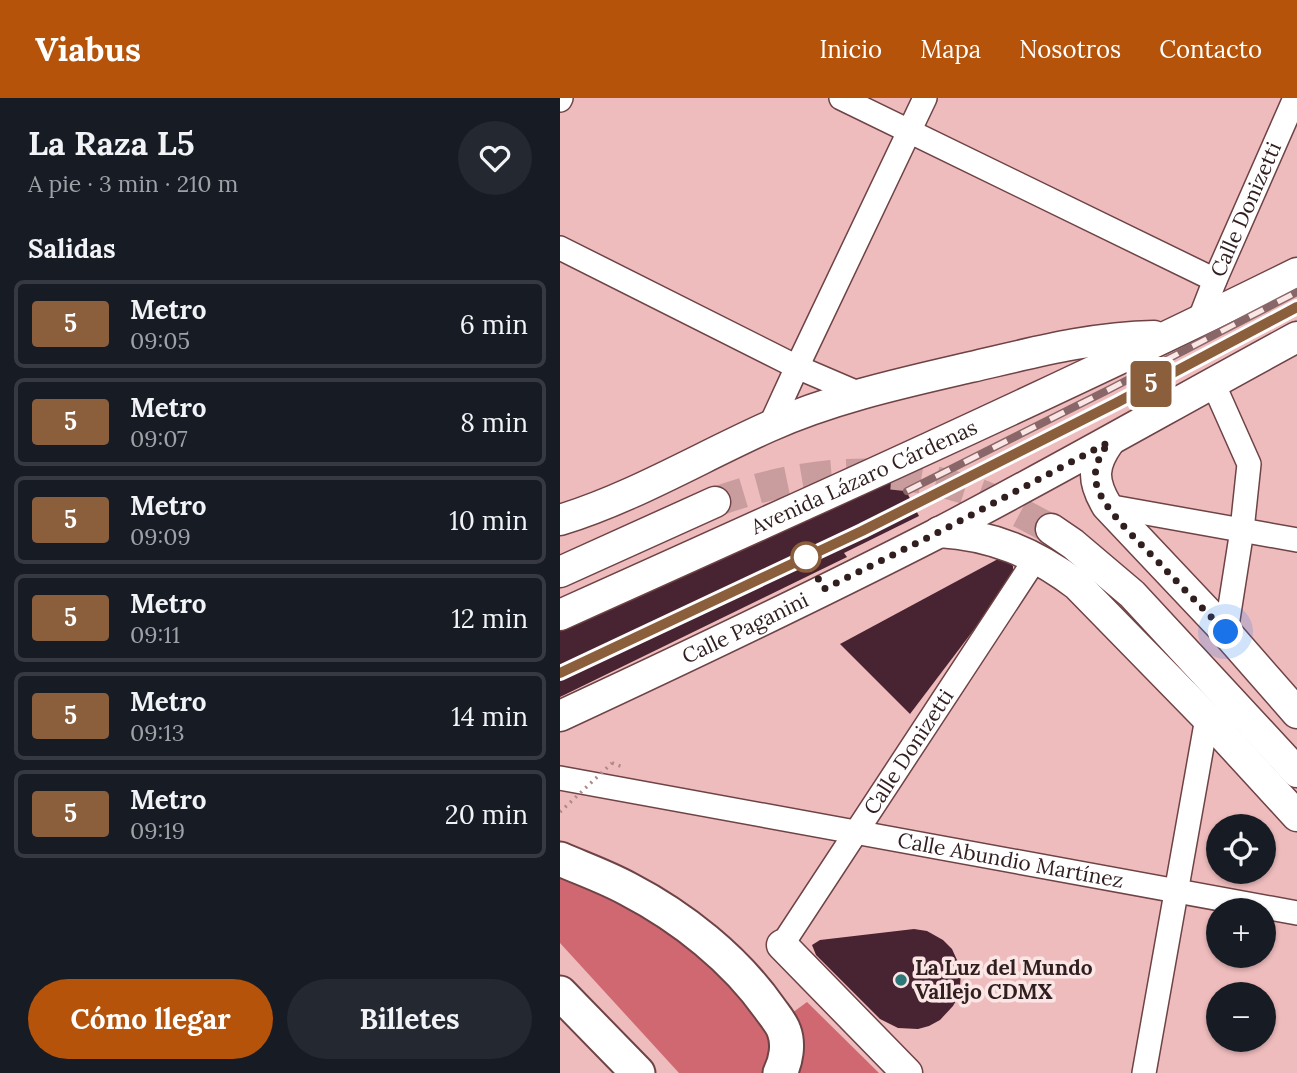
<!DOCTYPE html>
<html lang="es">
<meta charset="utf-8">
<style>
:root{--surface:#171b24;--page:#242831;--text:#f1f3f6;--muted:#9ea1a6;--line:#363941;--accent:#b45309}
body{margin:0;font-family:Lora,serif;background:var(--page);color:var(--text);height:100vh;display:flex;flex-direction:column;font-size:26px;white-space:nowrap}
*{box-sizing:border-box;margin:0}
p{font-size:23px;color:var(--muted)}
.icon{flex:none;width:38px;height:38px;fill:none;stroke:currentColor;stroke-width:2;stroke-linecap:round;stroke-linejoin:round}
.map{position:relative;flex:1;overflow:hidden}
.panel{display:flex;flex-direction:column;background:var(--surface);width:560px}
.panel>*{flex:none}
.badge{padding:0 14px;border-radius:5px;font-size:24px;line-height:46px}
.fabs{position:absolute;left:646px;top:716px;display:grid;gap:14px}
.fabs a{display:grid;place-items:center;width:70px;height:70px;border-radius:50%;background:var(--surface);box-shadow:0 2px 5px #0004;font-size:35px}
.you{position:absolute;width:35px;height:35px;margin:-18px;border:5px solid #fff;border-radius:50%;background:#1a73e8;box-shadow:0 0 0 10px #1a73e833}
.map>.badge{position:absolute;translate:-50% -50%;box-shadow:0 0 0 4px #fff}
h2{padding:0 28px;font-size:26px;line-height:63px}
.round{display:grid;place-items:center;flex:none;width:74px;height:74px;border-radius:37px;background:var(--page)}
.overview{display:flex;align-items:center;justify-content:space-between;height:119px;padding:0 28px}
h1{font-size:33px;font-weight:700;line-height:52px}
.action{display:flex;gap:14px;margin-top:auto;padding:14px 28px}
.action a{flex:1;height:80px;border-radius:42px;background:var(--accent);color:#fff;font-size:28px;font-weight:700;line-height:80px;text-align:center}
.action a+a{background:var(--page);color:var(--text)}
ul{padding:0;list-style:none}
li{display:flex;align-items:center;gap:21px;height:88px;margin:0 14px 10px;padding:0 14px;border:4px solid var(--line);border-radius:10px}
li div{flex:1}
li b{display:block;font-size:26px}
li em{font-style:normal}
li .badge{min-width:77px;font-weight:700;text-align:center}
header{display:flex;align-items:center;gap:42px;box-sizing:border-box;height:98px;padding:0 35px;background:var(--accent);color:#fff}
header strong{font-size:33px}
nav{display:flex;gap:38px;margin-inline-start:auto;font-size:24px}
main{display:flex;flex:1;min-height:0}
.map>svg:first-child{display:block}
</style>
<header>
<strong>Viabus</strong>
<nav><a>Inicio</a><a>Mapa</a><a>Nosotros</a><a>Contacto</a></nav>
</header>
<main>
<section class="panel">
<div class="overview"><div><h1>La Raza L5</h1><p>A pie · 3 min · 210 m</p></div><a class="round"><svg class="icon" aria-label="heart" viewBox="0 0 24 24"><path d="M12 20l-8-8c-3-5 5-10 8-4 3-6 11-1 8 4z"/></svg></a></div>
<h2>Salidas</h2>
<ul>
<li><span class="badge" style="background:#8b5e3c;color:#fff">5</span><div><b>Metro</b><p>09:05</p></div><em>6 min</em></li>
<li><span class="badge" style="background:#8b5e3c;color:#fff">5</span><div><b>Metro</b><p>09:07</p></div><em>8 min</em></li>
<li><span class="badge" style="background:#8b5e3c;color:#fff">5</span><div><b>Metro</b><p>09:09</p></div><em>10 min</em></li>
<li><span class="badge" style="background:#8b5e3c;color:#fff">5</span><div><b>Metro</b><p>09:11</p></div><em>12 min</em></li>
<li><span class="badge" style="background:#8b5e3c;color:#fff">5</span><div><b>Metro</b><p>09:13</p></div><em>14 min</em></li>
<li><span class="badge" style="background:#8b5e3c;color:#fff">5</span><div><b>Metro</b><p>09:19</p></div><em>20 min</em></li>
</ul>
<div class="action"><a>Cómo llegar</a><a>Billetes</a></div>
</section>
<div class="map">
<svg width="737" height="975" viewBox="0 0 737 975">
<rect width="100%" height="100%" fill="#efbcbd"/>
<g fill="#d06871">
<path d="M0,769L99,827L181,890L212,940L206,975H119L0,845Z"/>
<path d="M247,904L319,975H238C245,955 237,936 232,915Z"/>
</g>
<g fill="#482331">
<path d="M339,379L359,418L284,455L287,459L0,599V531L260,404L265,415Z"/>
<path d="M438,461H445L453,468V480L350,616L280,546Z"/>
<path d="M354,831L367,833L383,842L392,851L397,862L401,875L400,888L398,899L393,908L380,922L369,928L358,931L338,930L320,921L256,857L252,847L260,842Z"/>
</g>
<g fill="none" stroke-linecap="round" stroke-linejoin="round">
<path stroke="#c99c9d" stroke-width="30" stroke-dasharray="30 15" stroke-linecap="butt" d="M155,404C239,374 321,364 408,392C437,401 464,417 491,431"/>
<g stroke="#6e4345" stroke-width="26">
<g id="minor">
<path d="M281,0L655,182"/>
<path d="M0,2L1,0"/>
<path d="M0,150L237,269L300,296"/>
<path id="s1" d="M639,223L655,182L735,0"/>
<path d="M653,285L689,366L682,432L666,534"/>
<path d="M210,328L237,269L365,0"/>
<path d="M547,408L737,442"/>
<path id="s2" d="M0,680L737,815"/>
<path id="s3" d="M222,847L476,460"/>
<path d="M584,975L647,620"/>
</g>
</g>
<g stroke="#6e4345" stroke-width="33">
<g id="major">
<path d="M549,344C532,368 532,383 547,408L666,534L737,615"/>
<path d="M0,422C72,400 139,360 208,329C273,300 342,285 411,269C472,255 531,239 594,238"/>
<path d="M491,431L513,446L572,496L737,674"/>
<path d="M379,434C432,437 475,455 517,487L647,620L737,718"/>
<path d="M0,474L155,404"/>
<path id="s4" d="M0,517C247,406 494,295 737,175"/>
<path id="s5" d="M0,618C127,559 253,499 378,435C499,372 617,304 737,239"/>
<path d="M222,847L347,975"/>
</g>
</g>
<g stroke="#6e4345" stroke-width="37">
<g id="highway">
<path d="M0,761C23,771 46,779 68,791C122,819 175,861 210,911C215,918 222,926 224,933C229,946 226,963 220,975"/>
<path d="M0,895L78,975"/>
</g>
</g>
<path stroke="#b08889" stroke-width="3.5" stroke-dasharray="2 5" stroke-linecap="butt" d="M52,665L63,669"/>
<use href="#minor" stroke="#fff" stroke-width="23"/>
<use href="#major" stroke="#fff" stroke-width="30"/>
<use href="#highway" stroke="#fff" stroke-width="33"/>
<g stroke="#896768" stroke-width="8">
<g id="rail">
<path d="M347,393L548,292L737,194"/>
<path d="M353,407L556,305L737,209"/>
</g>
</g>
<use href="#rail" stroke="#fbe6e6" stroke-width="5" stroke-dasharray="16" stroke-linecap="butt"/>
<path stroke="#b08889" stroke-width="3.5" stroke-dasharray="2 5" stroke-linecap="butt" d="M0,714L52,665"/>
</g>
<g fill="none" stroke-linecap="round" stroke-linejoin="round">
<g stroke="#fff" stroke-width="16">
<path id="line" d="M0,575L302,433L556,305L737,209"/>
</g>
<use href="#line" stroke="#8b5e3c" stroke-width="10"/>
<path stroke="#311e1f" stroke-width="7" stroke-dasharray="0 12.6" d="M246,459L264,491L379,434L549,344C541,355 533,369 536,384C540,410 584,448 602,468C623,490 644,512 666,534"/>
</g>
<circle fill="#fff" stroke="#8b5e3c" stroke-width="3.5" cx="246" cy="459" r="14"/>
<circle fill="#2e7779" stroke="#fbe6e6" stroke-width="2.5" cx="341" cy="882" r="7"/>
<g text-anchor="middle" stroke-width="7" stroke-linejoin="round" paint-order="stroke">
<g font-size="21" fill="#311e1f" stroke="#fbe6e6">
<text dy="7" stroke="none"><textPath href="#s1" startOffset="121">Calle Donizetti</textPath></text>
<text dy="7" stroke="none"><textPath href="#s4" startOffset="334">Avenida Lázaro Cárdenas</textPath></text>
<text dy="7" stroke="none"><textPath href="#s5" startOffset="205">Calle Paganini</textPath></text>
<text dy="7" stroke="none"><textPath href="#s3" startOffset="231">Calle Donizetti</textPath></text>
<text dy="7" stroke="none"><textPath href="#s2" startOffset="458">Calle Abundio Martínez</textPath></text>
</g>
<g font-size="21" font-weight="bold" fill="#311e1f" stroke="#fbe6e6" text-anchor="start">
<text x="355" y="877">La Luz del Mundo<tspan x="355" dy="24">Vallejo CDMX</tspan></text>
</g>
</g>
</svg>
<div class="fabs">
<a><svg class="icon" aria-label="locate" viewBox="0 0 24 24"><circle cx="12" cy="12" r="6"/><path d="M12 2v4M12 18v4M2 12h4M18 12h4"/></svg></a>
<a>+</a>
<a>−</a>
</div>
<div class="you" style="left:666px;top:534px"></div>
<b class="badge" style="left:591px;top:286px;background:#8b5e3c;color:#fff">5</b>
</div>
</main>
